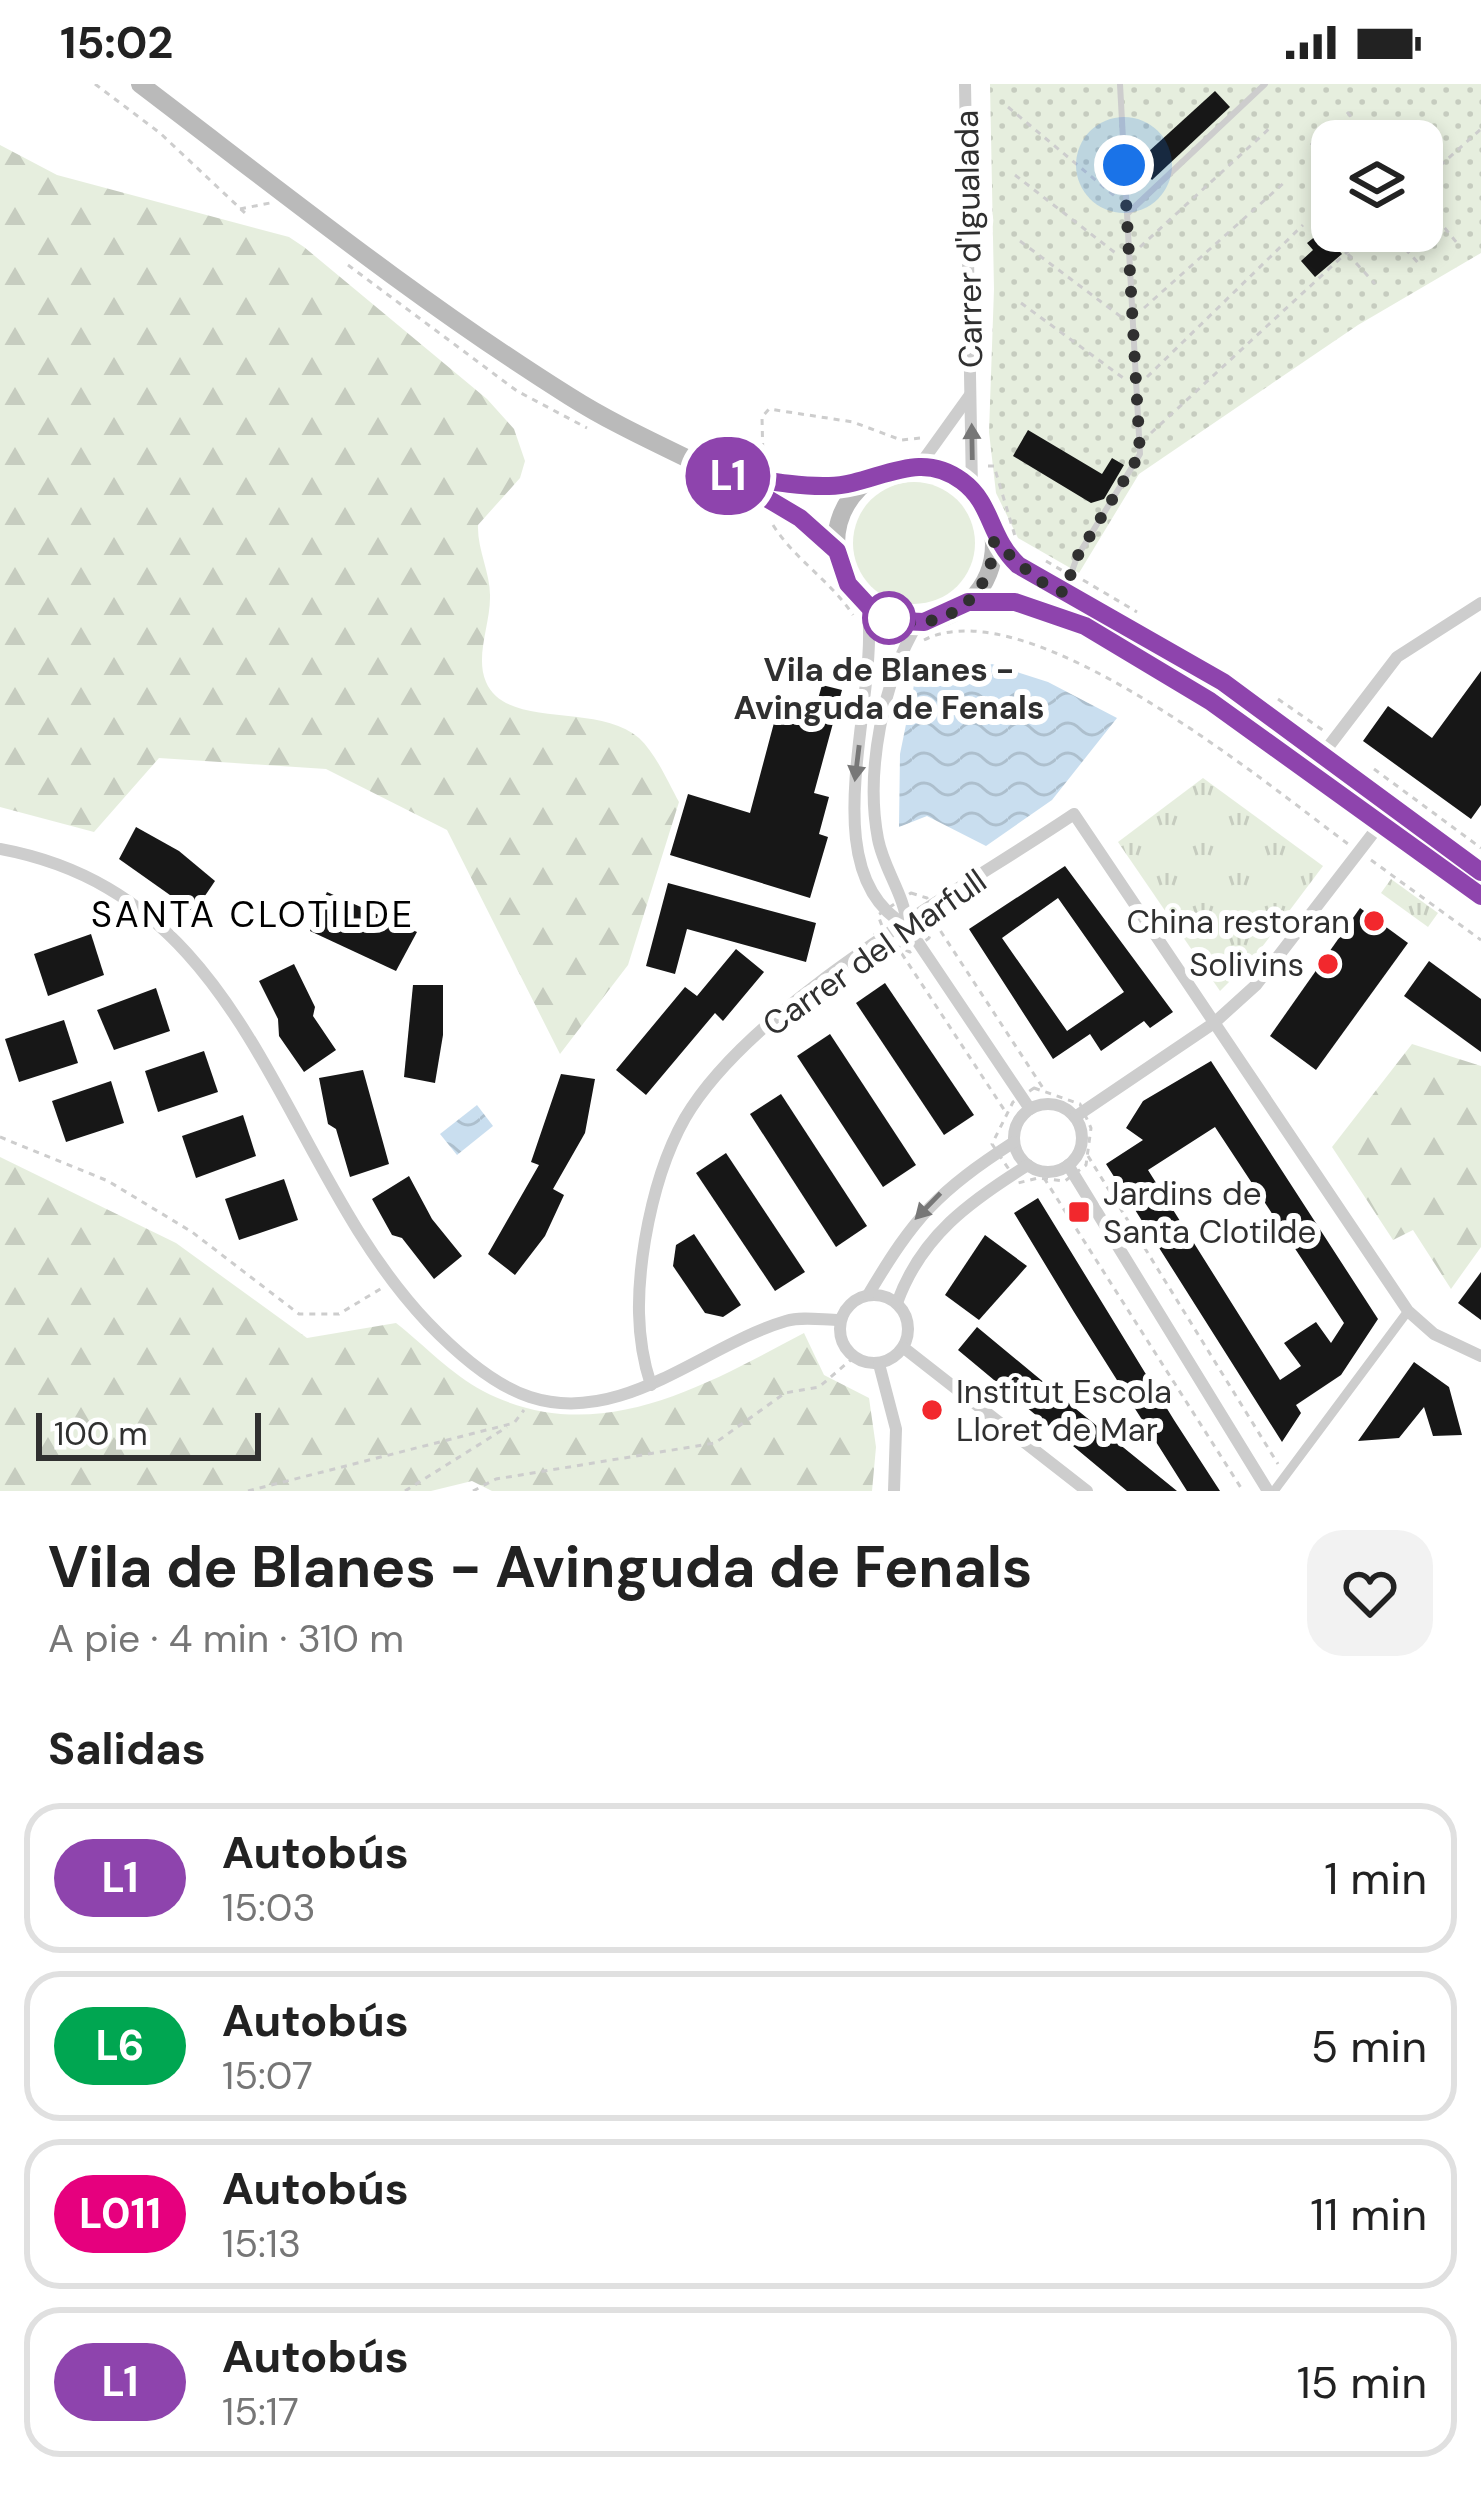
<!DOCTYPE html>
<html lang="es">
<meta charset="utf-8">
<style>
:root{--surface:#fff;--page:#f2f2f2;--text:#222;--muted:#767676;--line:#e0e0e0}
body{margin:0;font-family:"DM Sans",sans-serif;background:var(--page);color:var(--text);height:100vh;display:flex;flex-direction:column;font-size:45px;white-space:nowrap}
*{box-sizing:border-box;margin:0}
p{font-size:39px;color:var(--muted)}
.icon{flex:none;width:66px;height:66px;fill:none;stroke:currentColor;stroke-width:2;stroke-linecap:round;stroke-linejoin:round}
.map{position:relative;height:1407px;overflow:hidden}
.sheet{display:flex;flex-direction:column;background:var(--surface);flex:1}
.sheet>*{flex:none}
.badge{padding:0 24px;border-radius:39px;font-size:42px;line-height:78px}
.controls{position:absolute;left:1311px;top:36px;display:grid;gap:24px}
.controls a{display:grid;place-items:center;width:132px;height:132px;border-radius:24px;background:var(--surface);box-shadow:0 6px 18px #0003;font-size:60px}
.scale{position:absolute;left:36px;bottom:30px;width:225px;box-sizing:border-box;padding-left:12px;border:6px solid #303030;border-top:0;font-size:33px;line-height:42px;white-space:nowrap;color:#303030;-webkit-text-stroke:9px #fff;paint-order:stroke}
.you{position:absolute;width:60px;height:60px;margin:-30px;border:9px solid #fff;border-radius:50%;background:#1a73e8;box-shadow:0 0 0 18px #1a73e833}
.map>.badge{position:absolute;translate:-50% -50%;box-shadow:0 0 0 6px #fff}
h2{padding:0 48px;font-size:45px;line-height:108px}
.round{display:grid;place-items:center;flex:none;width:126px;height:126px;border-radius:36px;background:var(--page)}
.head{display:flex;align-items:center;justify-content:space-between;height:204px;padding:0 48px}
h1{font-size:57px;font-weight:700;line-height:90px}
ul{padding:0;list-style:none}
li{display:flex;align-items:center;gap:36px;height:150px;margin:0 24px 18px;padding:0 24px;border:6px solid var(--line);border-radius:36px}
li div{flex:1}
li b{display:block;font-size:45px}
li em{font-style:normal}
li .badge{min-width:132px;font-weight:700;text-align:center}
.status{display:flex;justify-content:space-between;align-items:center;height:84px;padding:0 60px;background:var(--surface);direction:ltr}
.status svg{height:33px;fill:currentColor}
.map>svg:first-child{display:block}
</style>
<div class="status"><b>15:02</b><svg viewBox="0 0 49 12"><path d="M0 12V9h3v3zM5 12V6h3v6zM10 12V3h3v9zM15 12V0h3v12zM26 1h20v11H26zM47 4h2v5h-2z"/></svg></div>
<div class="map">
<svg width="1481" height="1407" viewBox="0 0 1481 1407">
<defs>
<pattern id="grass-tufts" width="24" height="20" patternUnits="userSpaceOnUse" patternTransform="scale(3)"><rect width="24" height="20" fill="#e6eede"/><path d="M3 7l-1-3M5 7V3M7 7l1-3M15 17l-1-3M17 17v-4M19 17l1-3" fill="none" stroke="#c6ccbf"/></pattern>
<pattern id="forest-firs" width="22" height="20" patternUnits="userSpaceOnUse" patternTransform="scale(3)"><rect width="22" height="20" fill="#e6eede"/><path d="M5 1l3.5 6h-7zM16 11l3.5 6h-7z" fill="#c6ccbf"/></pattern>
<pattern id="park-dots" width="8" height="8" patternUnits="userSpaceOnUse" patternTransform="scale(3)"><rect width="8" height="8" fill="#e6eede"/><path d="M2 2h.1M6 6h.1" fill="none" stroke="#c6ccbf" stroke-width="1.8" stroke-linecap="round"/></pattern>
<pattern id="water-waves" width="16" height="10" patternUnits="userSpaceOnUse" patternTransform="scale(3)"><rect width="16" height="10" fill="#c9deef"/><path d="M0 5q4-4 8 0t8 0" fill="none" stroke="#adbfcd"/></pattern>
</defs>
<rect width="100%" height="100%" fill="#fff"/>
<g fill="url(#grass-tufts)">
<path d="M1203,694L1323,782L1256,871L1220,907L1118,758Z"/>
<path d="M1391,795L1438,829L1428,843L1381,809Z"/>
</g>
<g fill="url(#forest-firs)">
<path d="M0,61L57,91L289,153L304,163L487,315L514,345L525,377L520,394L478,441C477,466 491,490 490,514C490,541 475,573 486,598C506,646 599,618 639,654C656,670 668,698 679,718L628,881L560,970L447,746L326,685L159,674L94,748L0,723Z"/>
<path d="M1412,960L1481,982V1163L1451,1205L1413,1146L1393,1156L1332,1063Z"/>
<path d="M0,1073L176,1159L307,1254L396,1239C423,1260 452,1291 483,1307C596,1366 704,1302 804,1249L824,1291L869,1314L876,1363L872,1407H492L472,1397L431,1407H0Z"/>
</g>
<path fill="url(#park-dots)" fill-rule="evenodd" d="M990,0H1481V169L1358,241L1139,390L1079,489L1018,454L996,409L989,348L994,205ZM1332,57H1422V147H1332Z"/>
<circle fill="#e6eede" cx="914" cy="459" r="61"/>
<g fill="url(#water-waves)">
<path d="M992,580L1048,598L1117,634L1052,716L986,762L927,732L899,743L900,670L914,601L950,596Z"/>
<path d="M477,1021L493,1042L457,1071L440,1050Z"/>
</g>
<g fill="#171717" fill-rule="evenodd">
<path d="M1215,7L1230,23L1152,96L1136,79Z"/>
<path d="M1322,147L1342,170L1315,193L1301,177L1313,166L1307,159Z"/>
<path d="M1028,346L1102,390L1112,374L1124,381L1104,415L1091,419L1013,372Z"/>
<path d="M1481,587V721L1471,735L1363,657L1388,622L1432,654Z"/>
<path d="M822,601L842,606L814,709L829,713L819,750L828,753L810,814L670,771L688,710L750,729L779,620L814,629Z"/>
<path d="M136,743L179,767L215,797L194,828L119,775Z"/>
<path d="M1065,782L1173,928L1150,944L1144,937L1101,967L1090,950L1053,975L969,845ZM1058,814L1124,908L1067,947L1002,854Z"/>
<path d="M668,799L816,839L806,878L687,845L675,890L646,882Z"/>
<path d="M327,808L417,848L396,887L310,847Z"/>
<path d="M1360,824L1408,859L1316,986L1270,952Z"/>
<path d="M91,850L104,891L48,912L34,870Z"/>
<path d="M736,865L764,888L723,937L715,929L646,1011L616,986L685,903L697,912Z"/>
<path d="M1429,877L1481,915V968L1404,912Z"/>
<path d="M294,880L315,923L313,932L336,966L304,988L279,952L278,935L259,897Z"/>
<path d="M885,899L974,1031L944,1051L856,919Z"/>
<path d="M413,901H443V951L435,999L404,993Z"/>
<path d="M156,904L170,947L114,966L97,926Z"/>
<path d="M64,936L78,979L19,998L5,955Z"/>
<path d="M830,950L916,1081L883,1103L797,972Z"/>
<path d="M204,967L218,1008L158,1028L145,987Z"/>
<path d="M1211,977L1378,1235L1341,1291L1296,1321L1301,1329L1282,1358L1106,1080L1143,1056L1126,1044L1143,1017ZM1215,1043L1344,1239L1331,1259L1316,1238L1284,1259L1301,1282L1280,1296L1148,1086Z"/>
<path d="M363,986L389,1080L350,1093L336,1045L328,1040L319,994Z"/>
<path d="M561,990L595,995L585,1049L553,1105L564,1111L545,1152L515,1191L488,1170L539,1081L531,1078Z"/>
<path d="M111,997L124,1039L66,1058L52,1017Z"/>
<path d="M781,1010L867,1142L836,1163L750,1030Z"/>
<path d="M243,1031L256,1072L196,1094L182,1052Z"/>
<path d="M726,1069L805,1188L775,1207L696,1089Z"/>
<path d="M409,1092L432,1135L462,1172L434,1195L402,1154L392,1151L372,1115Z"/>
<path d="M284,1095L298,1136L239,1156L225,1115Z"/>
<path d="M1038,1114L1174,1336L1220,1407H1187L1074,1228L1014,1129Z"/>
<path d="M694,1150L741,1221L723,1233L705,1229L673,1182L676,1161Z"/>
<path d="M985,1151L1027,1182L979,1236L945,1211Z"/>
<path d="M1481,1188V1236L1458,1219Z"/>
<path d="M977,1243L1076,1325L1177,1407H1127L958,1266Z"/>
<path d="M1414,1278L1449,1303L1462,1351L1433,1352L1424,1323L1399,1354L1358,1357Z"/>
</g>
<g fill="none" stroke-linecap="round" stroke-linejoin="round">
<g stroke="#cdcdcd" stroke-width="3" stroke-dasharray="6 6" stroke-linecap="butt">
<path d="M95,0L160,49L245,129"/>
<path d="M1008,23L1117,114"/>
<path d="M1347,28L1372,57"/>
<path d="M1311,59L1332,83"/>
<path d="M1015,91L1118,171"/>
<path d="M1422,98L1481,45"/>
<path d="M1422,116L1457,159"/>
<path d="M240,125L270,119"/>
<path d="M1389,147L1421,182"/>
<path d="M1020,157L1124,235"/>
<path d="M1140,163L1271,43"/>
<path d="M1348,170L1375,200"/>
<path d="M348,181L517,307L587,344"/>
<path d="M1021,219L1126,296"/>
<path d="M1144,224L1286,97"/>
<path d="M1147,293L1303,141"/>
<path d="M1151,349L1370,147"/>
<path d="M763,377L762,333L769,325L853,338L901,356L921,354"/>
<path d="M988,382H994L1015,452"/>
<path d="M773,441C795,476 830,496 853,531"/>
<path d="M1046,477L1063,487"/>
<path d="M1083,496L1137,528"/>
<path d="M924,556C1028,503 1263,697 1348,760"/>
<path d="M1278,615L1324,647"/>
<path d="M1374,685L1481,764"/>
<path d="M1371,776L1481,856"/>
<path d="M911,809L927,814L938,831L929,854L910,868L896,862L885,867L875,850L882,842L878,831Z"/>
<path d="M934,837L1043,1004"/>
<path d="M891,864L902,870L1005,1027"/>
<path d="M1034,1004L1080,1020L1091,1044L1086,1081L1065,1097L1038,1094L1018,1099L992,1060L1013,1018Z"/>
<path d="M0,1053L108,1097L192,1148L299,1230H339L382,1204"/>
<path d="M1088,1072L1278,1380"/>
<path d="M1044,1094L1243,1407"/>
<path d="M248,1407L514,1339L524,1326"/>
<path d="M405,1407L507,1343"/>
<path d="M473,1407L496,1395L715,1359L785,1309L819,1303L853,1274"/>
</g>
<g stroke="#cdcdcd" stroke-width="6">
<path d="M1128,129L1265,0"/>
<path d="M1066,504L1077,473L1140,370L1120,0"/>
</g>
<path stroke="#cdcdcd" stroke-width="9" d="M1274,1407L1408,1227"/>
<g stroke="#cdcdcd" stroke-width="12">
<path d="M965,0L972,406"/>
<path d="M919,382L970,311"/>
<path d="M867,522C882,611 808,788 907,842L1030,1025"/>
<path d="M1322,671L1397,573L1481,519"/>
<path d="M0,765C255,812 276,1079 428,1239C455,1267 493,1301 530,1313C622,1343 704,1261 786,1237C802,1232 823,1236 840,1236"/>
<path d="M907,842C905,811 884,786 878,755C865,688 883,596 918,539"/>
<circle cx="1048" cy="1054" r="34"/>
<path d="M1075,1033L1214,939L1256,901L1381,739"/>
<path d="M1068,1081L1268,1407"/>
<circle cx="874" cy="1245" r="34"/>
<path d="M868,1211C915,1132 937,1108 1014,1058"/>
<path d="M897,1219C921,1152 970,1117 1028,1081"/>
<path d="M904,1264L1087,1407"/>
<path d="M879,1280L896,1345L894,1407"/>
<path d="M651,1301C635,1253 637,1205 645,1156C652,1115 664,1071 685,1034C753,918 960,807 1074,730L1408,1227L1434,1250L1481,1272"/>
</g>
<g stroke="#bababa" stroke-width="18">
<path d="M140,0C281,107 419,218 569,312C657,368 758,396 837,467"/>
<circle cx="915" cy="460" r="79"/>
<path d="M738,392L824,403L865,399"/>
<path d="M994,457C1048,512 1124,536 1189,577C1290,641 1385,717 1481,788"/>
<path d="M968,518L1039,522L1131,568L1210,617L1481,811"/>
</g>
</g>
<defs><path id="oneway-solid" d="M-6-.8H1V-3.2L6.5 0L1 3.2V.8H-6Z" transform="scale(3)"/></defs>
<g fill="#777">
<use href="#oneway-solid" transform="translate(972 358) rotate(-91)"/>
<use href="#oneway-solid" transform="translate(857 679) rotate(97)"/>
<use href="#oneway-solid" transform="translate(928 1122) rotate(134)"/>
</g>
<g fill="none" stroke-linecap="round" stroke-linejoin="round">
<g stroke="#fff" stroke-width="27">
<path id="line" d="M1481,788L1223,598L1018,481C988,452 993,420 962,397C917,363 876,401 829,402C795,403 759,395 726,390L800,434L837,467L848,500L872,526L898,537L924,538L968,518H1015L1085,542L1210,617L1481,812"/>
</g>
<use href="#line" stroke="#8e44ad" stroke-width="18"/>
<path stroke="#303030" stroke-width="12" stroke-dasharray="0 21.6" d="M889,534C943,552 993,512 994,457L1038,496L1064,509L1077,473L1140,370L1124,81"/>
</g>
<circle fill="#fff" stroke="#8e44ad" stroke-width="6" cx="889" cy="534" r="24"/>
<g fill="#f2282d" stroke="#fff" stroke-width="4.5">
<circle cx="1374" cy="837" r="12"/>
<circle cx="1328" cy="880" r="12"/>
<rect x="1067" y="1116" width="24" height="24" rx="6"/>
<circle cx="932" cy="1326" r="12"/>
</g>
<g text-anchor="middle" stroke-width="12" stroke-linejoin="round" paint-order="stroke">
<g font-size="33" fill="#303030" stroke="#fff">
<text transform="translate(968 155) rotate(-91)" y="12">Carrer d'Igualada</text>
<text transform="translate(874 868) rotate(-35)" y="12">Carrer del Marfull</text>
</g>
<g font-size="33" font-weight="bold" fill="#303030" stroke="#fff">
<text x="889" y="597">Vila de Blanes -<tspan x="889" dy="38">Avinguda de Fenals</tspan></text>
</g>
<g font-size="33" fill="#303030" stroke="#fff" text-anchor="end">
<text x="1350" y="849">China restoran</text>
<text x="1304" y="892">Solivins</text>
<text x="1103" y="1121" text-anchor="start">Jardins de<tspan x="1103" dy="38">Santa Clotilde</tspan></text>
<text x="956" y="1319" text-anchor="start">Institut Escola<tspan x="956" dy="38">Lloret de Mar</tspan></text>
</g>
<g font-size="36" letter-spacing="3" fill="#000" stroke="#fff">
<text x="253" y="843">SANTA CLOTILDE</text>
</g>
</g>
</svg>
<div class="controls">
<a><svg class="icon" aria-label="layers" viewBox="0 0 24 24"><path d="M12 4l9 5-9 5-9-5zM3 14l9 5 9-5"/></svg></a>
</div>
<div class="scale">100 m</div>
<div class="you" style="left:1124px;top:81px"></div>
<b class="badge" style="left:728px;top:392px;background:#8e44ad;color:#fff">L1</b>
</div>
<section class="sheet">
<div class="head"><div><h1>Vila de Blanes - Avinguda de Fenals</h1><p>A pie · 4 min · 310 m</p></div><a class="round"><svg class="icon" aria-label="heart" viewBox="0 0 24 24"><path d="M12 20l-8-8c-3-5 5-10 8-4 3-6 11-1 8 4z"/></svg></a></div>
<h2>Salidas</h2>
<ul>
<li><span class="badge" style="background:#8e44ad;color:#fff">L1</span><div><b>Autobús</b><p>15:03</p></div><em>1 min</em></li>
<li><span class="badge" style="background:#00a651;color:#fff">L6</span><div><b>Autobús</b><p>15:07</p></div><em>5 min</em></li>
<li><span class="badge" style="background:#e6007e;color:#fff">L011</span><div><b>Autobús</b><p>15:13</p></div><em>11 min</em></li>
<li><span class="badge" style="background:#8e44ad;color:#fff">L1</span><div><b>Autobús</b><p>15:17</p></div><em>15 min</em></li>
</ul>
</section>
